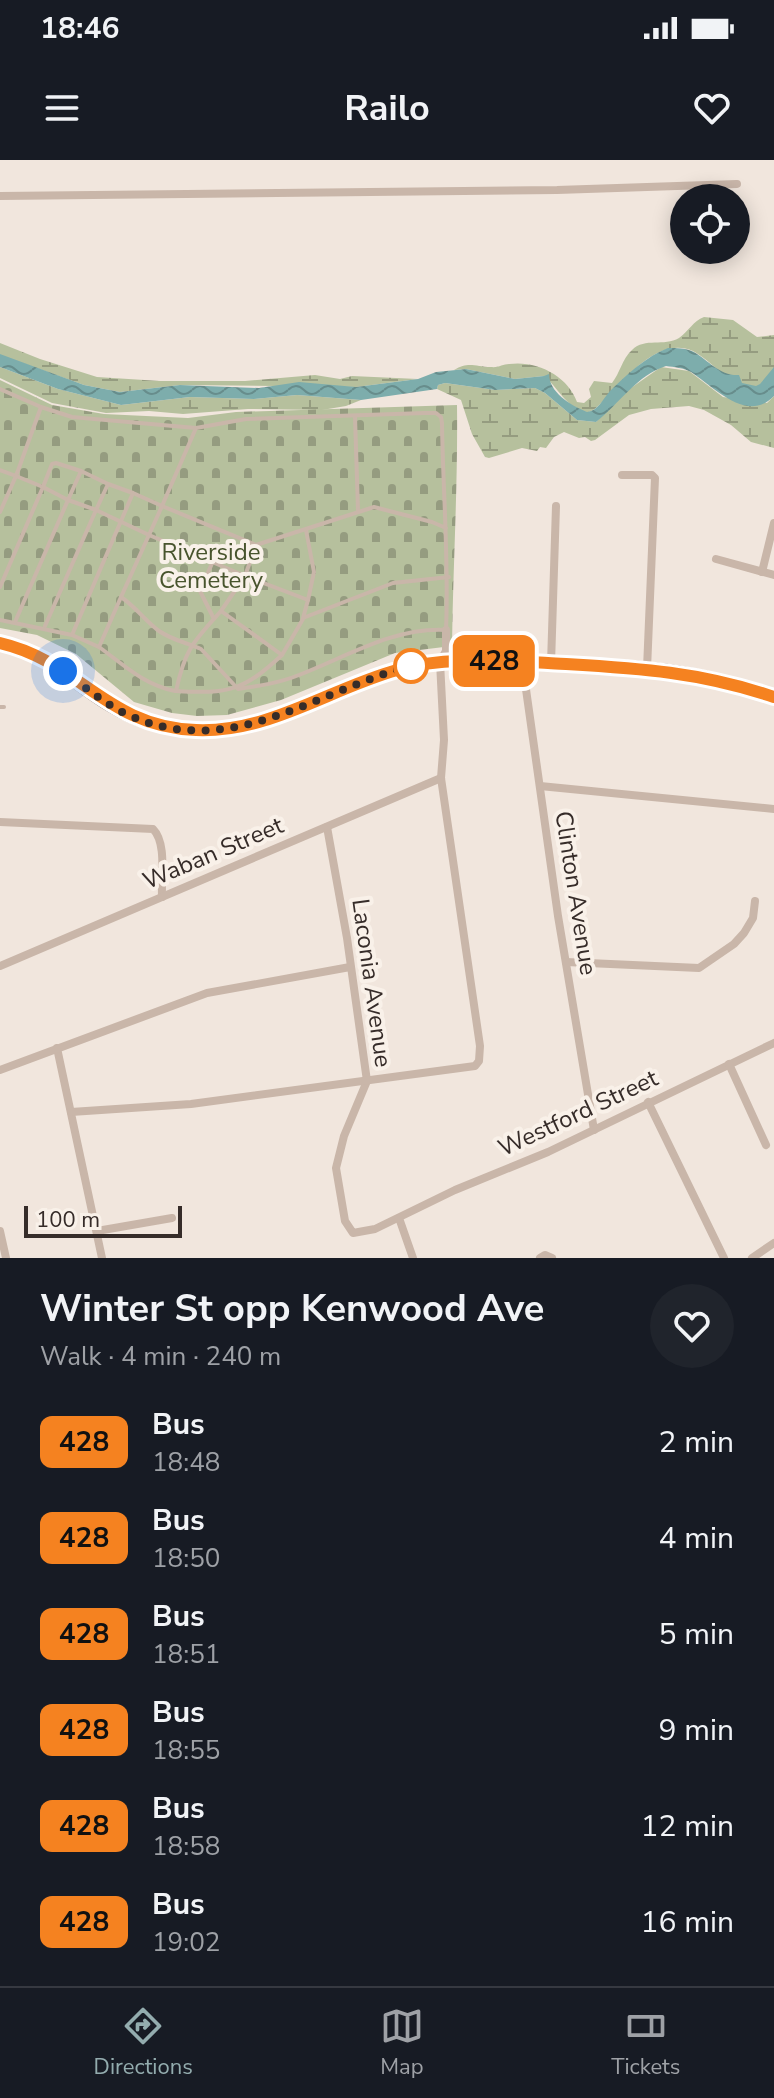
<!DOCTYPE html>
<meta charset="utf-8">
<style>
:root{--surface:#171b24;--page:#20242c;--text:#f1f3f6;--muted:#9ea1a6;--line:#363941;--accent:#93acae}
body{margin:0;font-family:"Nunito Sans",sans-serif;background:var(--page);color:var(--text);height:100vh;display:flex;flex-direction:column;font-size:30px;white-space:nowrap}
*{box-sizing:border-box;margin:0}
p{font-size:26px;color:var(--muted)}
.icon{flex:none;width:44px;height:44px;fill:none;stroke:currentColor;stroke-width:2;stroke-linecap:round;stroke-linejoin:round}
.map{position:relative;height:1098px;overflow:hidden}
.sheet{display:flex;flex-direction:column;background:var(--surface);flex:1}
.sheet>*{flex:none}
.badge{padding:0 16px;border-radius:12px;font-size:28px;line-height:52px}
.fabs{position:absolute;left:670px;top:24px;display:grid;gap:16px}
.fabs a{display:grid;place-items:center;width:80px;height:80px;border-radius:50%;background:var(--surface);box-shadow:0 4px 20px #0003;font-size:40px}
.scale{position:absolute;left:24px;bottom:20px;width:158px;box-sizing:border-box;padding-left:8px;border:4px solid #362c29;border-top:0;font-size:22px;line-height:28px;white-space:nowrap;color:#362c29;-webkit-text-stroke:6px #f9f1e9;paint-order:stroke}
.you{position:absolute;width:40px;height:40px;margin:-20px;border:6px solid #fff;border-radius:50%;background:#1a73e8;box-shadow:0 0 0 12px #1a73e833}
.map>.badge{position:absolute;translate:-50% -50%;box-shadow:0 0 0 4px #fff}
.round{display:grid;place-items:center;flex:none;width:84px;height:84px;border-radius:42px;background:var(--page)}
.summary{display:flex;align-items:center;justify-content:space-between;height:136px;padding:0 40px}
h1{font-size:38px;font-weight:700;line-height:60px}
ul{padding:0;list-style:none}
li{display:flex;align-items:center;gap:24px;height:96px;padding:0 40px}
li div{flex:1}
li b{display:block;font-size:30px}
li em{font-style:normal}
li .badge{min-width:88px;font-weight:700;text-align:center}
.status{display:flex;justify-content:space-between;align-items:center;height:56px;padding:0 40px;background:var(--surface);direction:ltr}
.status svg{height:22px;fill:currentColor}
header{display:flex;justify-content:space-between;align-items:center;height:104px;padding:0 40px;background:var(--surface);font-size:36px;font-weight:700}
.menu{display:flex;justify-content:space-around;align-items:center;height:112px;border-top:2px solid var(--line);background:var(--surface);font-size:22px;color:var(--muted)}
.menu a{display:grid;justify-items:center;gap:4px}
.menu .current{color:var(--accent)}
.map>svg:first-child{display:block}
</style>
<div class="status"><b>18:46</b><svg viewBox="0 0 49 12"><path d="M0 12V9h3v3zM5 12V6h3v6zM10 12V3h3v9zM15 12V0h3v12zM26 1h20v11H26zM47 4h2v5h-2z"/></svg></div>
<header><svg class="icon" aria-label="menu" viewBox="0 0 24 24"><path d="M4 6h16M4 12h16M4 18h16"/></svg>Railo<svg class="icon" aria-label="heart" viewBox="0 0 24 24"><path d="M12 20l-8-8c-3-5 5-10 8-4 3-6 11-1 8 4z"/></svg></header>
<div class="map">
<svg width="774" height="1098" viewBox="0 0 774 1098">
<defs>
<pattern id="wetland-marsh" width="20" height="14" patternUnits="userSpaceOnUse" patternTransform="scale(2)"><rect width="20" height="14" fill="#b6c09d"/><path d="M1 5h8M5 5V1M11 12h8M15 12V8" fill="none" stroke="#959c80"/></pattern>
<pattern id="cemetery-stones" width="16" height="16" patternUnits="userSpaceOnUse" patternTransform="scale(2)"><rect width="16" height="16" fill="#b6c09d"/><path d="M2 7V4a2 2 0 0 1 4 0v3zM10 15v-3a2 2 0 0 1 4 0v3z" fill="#959c80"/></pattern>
<pattern id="water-waves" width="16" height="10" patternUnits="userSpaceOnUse" patternTransform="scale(2)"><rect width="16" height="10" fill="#7dadac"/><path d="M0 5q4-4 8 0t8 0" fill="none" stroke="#678d8c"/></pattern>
</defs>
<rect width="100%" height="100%" fill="#f1e6dd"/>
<g fill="url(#wetland-marsh)">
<path d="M704,157L733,160L757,177L774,175V224L746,236C732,223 708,199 693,191C646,170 603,256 586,252C565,247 558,227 544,216L515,219L466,209L454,210C469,201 475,207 491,207C498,208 503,204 509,204C537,200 568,216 577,242L584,243L591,237L589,229L594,221L612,223C620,213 622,199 632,190C645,177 664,187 679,178C689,171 693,161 704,157Z"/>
<path d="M0,183L40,199L97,217L160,221H245L315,215L340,219L352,216L418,219L356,227L180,225L120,232L84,225L0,195Z"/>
<path d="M0,207L58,229L121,245L190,237L254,239L297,235L361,240L346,246L322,250L248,249L183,254L149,251L106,253L52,243L0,218Z"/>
<path d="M661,207L689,211L723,237L767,243L774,236V288L751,282L731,265L704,250L689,246L651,249L629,255L595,280L591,281L585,277L579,278L564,272L554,277L546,288L540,287L537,291L522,288L489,298L485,297L472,274L461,240L437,229L438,225L445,223L495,230L535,228L545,233L577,260L596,262L628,230Z"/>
</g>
<path fill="url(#cemetery-stones)" d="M0,220L52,245L104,254L188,258L236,252L457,245C458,325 453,406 452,486L395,493L281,540L227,555L197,556L172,553L134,542L76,494L37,475L0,468Z"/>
<path fill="url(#water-waves)" d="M668,188C676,188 687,188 694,192C709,201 720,216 739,215L742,223L756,226L760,224L774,207V236C747,264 714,227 691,212C684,208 674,207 666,206C637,215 619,244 596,262L577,260L545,233L535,228L495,230L445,223L438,225L437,229L361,240L297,235L254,239L190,237L121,245L58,229L0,207V194L84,225L120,232L180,225L259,228L299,222L356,227L418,219L436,212L466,209L515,219L544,216L549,214C549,232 570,245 587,252C599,250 602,240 610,231C626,215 647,196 668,188Z"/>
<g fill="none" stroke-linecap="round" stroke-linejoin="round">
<g stroke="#c9b6a9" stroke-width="4">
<path d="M0,229L41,247"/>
<path d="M355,257L358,350"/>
<path d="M0,310L16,316L41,247L72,257L196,268"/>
<path d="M0,352L16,316L43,327L0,427"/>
<path d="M306,370L314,412L308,440"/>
<path d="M256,385L245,416L308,440L303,458L393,423L449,417"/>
<path d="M213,401L200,431L214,459"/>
<path d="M221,451C193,482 185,489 176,531C229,534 243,531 282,495L221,451L245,416L149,375L121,437C136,447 145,461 159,471C172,480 187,483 201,489L238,529C259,526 279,523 299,515C346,497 394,467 446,470C449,401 443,333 442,263L441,257L436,253H425L246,259L196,268L162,346L256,385L374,347L432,362L446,368"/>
<path d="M0,460L72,475L133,333L162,346L149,375L96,350L108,324L133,333"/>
<path d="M15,462L68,340L43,327L52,304L56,303L81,311"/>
<path d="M45,466L96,350L68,340L81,311L108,324"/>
<path d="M72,475L99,487L121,437"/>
<path d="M99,487C124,505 144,525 175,531"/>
<path d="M282,495L303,459"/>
<path d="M0,547H4"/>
</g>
<g stroke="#c9b6a9" stroke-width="8">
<path d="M0,36L557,30L737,24"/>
<path d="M622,315H652L655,318L647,509"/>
<path d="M716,399L774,415"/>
<path d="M762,412L774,363"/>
<path d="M522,501L558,756L594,970"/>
<path d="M551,504L556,346"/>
<path d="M540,626L774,649"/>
<path d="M0,662L153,669C167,683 161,717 162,737"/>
<path d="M327,667L347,778L367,921L344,976L336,1008L345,1061L353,1073L375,1069L455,1030L548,992L774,883"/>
<path d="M566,802L699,808L734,784L744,773L753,758L755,741"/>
<path d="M0,806L441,618"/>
<path d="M57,888L102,1098"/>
<path d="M729,904L766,985"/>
<path d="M0,910L207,833L350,807"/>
<path d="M648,942L724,1098"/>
<path d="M71,952L191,944L475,906L479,901L480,886L441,618L444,580L440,502L446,491V470"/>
<path d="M399,1058L413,1098"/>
<path d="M0,1071L6,1098"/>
<path d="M97,1071L172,1058"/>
<path d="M540,1098L545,1095L552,1098"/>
<path d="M752,1098L774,1083"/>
</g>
<path stroke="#78625a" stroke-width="14" d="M0,483C48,494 70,521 110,545C136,561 164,569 196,570C269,573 329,529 397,510C443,496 494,500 541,503C592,506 643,505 692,515C720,520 748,529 774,538"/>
</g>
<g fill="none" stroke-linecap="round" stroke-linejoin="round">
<g stroke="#fff" stroke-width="18">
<path id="line" d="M0,483C79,501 106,567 196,570C269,573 329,529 397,510C445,496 498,501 548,503C630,508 694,510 774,537"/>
</g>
<use href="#line" stroke="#f58220" stroke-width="12"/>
<path stroke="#362c29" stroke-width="8" stroke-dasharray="0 14.4" d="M63,511C83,525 102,542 124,553C229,604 316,530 414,505L411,506"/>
</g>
<circle fill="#fff" stroke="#f58220" stroke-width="4" cx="411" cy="506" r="16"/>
<g text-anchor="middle" stroke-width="8" stroke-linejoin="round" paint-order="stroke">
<g font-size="24" fill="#48542d" stroke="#f9f1e9">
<text x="211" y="400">Riverside<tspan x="211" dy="28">Cemetery</tspan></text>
</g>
<g font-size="24" fill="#362c29" stroke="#f9f1e9">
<text transform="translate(213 693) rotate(-23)" y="8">Waban Street</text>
<text transform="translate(576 733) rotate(81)" y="8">Clinton Avenue</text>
<text transform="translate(372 823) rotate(82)" y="8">Laconia Avenue</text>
<text transform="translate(578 953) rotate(-25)" y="8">Westford Street</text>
</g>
</g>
</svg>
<div class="fabs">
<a><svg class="icon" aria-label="locate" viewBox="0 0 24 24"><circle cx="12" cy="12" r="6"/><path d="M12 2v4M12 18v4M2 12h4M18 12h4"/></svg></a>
</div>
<div class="scale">100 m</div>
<div class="you" style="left:63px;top:511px"></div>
<b class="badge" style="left:494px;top:501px;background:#f58220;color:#111">428</b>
</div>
<section class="sheet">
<div class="summary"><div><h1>Winter St opp Kenwood Ave</h1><p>Walk · 4 min · 240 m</p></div><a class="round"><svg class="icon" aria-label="heart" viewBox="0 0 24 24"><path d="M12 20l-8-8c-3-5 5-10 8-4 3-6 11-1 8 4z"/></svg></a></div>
<ul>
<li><span class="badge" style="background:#f58220;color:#111">428</span><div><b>Bus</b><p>18:48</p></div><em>2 min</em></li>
<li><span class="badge" style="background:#f58220;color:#111">428</span><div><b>Bus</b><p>18:50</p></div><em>4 min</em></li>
<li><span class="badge" style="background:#f58220;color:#111">428</span><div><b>Bus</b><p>18:51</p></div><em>5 min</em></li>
<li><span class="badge" style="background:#f58220;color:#111">428</span><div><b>Bus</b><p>18:55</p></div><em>9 min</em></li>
<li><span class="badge" style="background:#f58220;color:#111">428</span><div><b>Bus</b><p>18:58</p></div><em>12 min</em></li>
<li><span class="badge" style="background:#f58220;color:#111">428</span><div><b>Bus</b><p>19:02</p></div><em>16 min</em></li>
</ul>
</section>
<nav class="menu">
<a class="current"><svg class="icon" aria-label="directions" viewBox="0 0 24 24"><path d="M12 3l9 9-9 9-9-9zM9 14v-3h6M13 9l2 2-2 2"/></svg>Directions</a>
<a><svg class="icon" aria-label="map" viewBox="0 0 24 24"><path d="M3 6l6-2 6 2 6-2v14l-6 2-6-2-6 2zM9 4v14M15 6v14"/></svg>Map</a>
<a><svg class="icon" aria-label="tickets" viewBox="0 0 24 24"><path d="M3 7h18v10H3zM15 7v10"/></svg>Tickets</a>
</nav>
